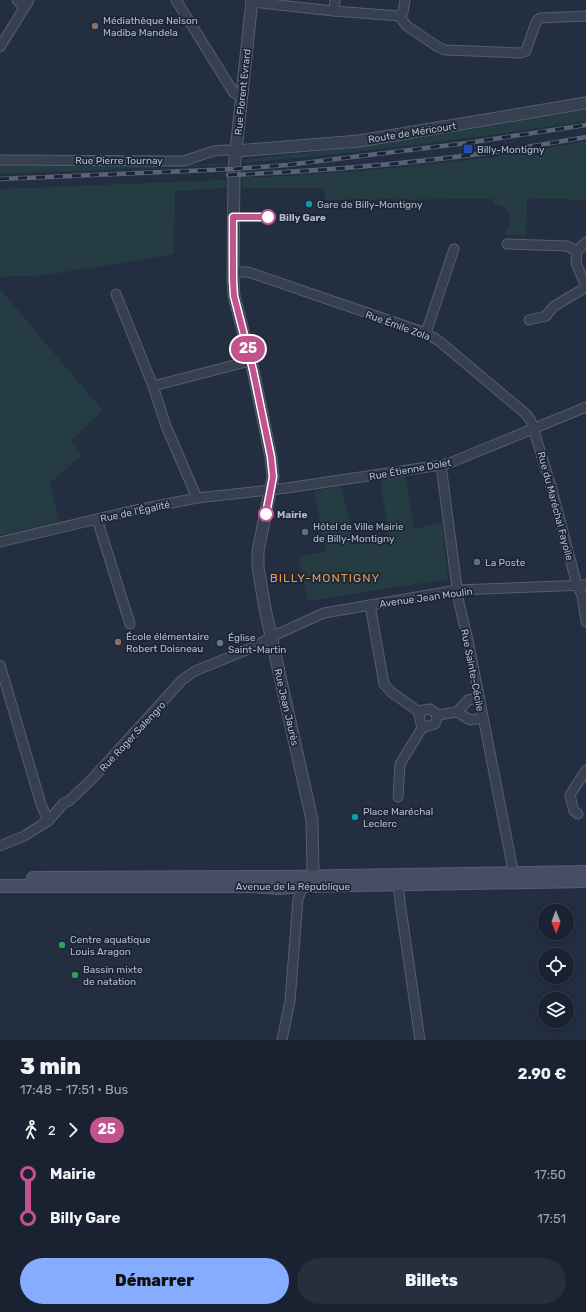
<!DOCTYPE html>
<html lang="fr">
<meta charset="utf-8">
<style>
:root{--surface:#1a2231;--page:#272f3d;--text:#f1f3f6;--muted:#9fa4ab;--line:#383f4d;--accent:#85acff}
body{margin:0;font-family:Rubik,sans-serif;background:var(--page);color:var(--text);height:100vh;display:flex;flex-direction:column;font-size:15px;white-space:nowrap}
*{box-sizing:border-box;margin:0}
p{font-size:13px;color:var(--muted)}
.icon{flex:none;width:22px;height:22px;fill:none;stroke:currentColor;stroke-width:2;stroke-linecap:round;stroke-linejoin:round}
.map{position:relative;height:1040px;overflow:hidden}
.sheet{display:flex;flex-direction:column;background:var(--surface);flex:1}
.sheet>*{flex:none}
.badge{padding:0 8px;border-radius:13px;font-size:14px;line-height:26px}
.needle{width:26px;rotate:179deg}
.controls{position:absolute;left:538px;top:904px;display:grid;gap:8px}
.controls a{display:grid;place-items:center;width:36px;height:36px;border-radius:50%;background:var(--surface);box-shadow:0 2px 10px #0003,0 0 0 1px var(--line);font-size:20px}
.map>.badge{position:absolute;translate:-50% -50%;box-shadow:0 0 0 2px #fff}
.legs{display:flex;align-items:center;gap:6px;height:44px;padding:0 20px;font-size:13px}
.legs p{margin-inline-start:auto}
.summary{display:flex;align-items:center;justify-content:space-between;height:68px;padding:0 20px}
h1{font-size:22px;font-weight:800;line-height:30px}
.cta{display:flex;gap:8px;margin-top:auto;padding:8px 20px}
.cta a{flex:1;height:46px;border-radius:24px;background:var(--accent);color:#111;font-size:16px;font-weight:800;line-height:46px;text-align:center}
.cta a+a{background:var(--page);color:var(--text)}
ul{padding:0 20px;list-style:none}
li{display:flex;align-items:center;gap:14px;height:44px;font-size:15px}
li i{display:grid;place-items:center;width:6px;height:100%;margin:0 5px;background:currentColor}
li i::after{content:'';width:10px;height:10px;margin:-5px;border:3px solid;border-radius:50%;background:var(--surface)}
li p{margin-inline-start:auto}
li:first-child i{background:linear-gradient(#0000 50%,currentColor 0)}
li:last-child i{background:linear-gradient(currentColor 50%,#0000 0)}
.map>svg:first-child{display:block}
</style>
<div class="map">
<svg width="586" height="1040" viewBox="0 0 586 1040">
<rect width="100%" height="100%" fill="#232e41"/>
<g fill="#253d42">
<path d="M586,110V121C472,138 357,154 242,163L247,159L359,147Z"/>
<path d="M586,141V200L527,198L526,236L506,235L505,233C511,227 510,219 508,211L500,205H494L493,199L325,200V188H242V178C357,173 472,163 586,141Z"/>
<path d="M0,163H188L196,165L226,163V165L0,174Z"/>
<path d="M226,180V188L175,191L174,254L46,275L0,277V189Z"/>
<path d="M0,289L103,411L70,441L82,455L50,483L59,522L0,535Z"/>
<path d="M405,475L414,529L442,522L448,579L308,601L298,557L326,551L314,491L341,486L355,545L389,536L380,480Z"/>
</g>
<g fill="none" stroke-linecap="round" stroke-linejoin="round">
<g stroke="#555e6e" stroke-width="11">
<g id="minor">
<path d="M17,0L24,8"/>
<path d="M176,0L234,93L241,96"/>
<path d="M251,2L334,11L399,16L407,26L438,47L445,50L521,53L526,51L536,22L540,18L586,16"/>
<path d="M334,11L335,0"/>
<path d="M399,16L403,12L405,0"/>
<path d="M0,47L29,0"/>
<path d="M0,160L183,161L214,151L226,150L236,151"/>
<path d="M507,244L567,246L577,251"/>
<path d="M577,251L576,263L586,286"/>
<path d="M577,251L586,242"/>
<path d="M233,272H248L426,333L439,341L526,414L531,421L551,486L577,585L582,595L586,622"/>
<path d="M116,294L153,386"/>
<path d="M529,320L546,316L553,307L586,287"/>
<path d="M426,333L454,249"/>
<path d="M441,465L459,603L468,640L512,865L513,879"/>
<path d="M197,498L166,426L153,386L250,361"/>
<path d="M97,519L130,624"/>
<path d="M0,542L131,511L197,498L287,488L441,465L452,462L586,407"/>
<path d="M370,605L384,684L391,692L418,711L430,709L438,715"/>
<path d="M0,665L41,804L48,821"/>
<path d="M479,698L468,700L457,712L470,720L483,718"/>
<path d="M418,711L422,728L435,724L438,715"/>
<path d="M438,715L457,712"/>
<path d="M398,797L400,764L422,728"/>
<path d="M578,814L574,811L570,795L586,770"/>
<path d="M0,846L24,836L48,821L64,803L69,801L92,779L182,680L195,671L256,646L271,637L324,613L457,590L586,585"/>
<path d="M398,879L400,902L420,1040"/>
<path d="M282,1040L290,1001L298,899L303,886"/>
</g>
</g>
<g stroke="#555e6e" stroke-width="13">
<g id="tertiary">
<path d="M252,0L234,169L233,280L234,296L253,370L271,457L273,477L258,551V567L265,609L312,820L313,870L306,883"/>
<path d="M236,151L359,141L586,103"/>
</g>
</g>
<g stroke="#555e6e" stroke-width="14">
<g id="secondary">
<path d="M33,878L283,877L586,872"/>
<path d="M0,886H250L280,888L303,886L586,881"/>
</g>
</g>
<use href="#minor" stroke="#374051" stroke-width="9"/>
<use href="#tertiary" stroke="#374051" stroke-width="11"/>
<use href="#secondary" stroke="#454e64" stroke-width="12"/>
<g stroke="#596478" stroke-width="4.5">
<g id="rail">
<path d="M228,175C348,170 468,159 586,137"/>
<path d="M0,179L234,169L287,165L467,143L586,125"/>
</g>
</g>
<use href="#rail" stroke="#1c2536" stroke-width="3" stroke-dasharray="9" stroke-linecap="butt"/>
</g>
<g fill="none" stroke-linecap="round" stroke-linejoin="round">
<g stroke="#fff" stroke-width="9">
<path id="line-1" d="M266,514L273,477L271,457L253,370L234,296L233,280V217H268"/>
</g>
<use href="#line-1" stroke="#c4538d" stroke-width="6"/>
</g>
<g fill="#8d6e63" stroke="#1c2536" stroke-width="1.5">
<circle cx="95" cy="26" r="4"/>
<circle cx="118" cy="642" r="4"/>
</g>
<rect fill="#1a4fb4" stroke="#1c2536" stroke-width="1.5" x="463" y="144" width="10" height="10" rx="2"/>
<g fill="#0f9aa8" stroke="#1c2536" stroke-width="1.5">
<circle cx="309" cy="204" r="4"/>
<circle cx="355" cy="817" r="4"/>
</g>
<g fill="#fff" stroke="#c4538d" stroke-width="2">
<circle cx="268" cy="217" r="7"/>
<circle cx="266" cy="514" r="7"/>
</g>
<g fill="#5c6f8a" stroke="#1c2536" stroke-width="1.5">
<circle cx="305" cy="532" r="4"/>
<circle cx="477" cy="562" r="4"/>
</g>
<circle fill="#6b7280" stroke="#1c2536" stroke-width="1.5" cx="220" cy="643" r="4"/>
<g fill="#2e9e5b" stroke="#1c2536" stroke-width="1.5">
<circle cx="62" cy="945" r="4"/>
<circle cx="75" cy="975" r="4"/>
</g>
<g text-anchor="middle" stroke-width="3.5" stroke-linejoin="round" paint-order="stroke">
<g font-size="10" fill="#b3bbcb" stroke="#1c2536" text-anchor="start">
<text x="103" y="24">Médiathèque Nelson<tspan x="103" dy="12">Madiba Mandela</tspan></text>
<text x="477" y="153">Billy-Montigny</text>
<text x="317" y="208">Gare de Billy-Montigny</text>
<text x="313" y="530">Hôtel de Ville Mairie<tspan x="313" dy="12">de Billy-Montigny</tspan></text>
<text x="485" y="566">La Poste</text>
<text x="126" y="640">École élémentaire<tspan x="126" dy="12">Robert Doisneau</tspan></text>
<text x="228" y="641">Église<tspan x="228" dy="12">Saint-Martin</tspan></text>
<text x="363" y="815">Place Maréchal<tspan x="363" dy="12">Leclerc</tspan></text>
<text x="70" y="943">Centre aquatique<tspan x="70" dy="12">Louis Aragon</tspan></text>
<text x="83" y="973">Bassin mixte<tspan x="83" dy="12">de natation</tspan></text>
</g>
<g font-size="10" fill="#b3bbcb" stroke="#1c2536">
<text transform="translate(242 92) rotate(-84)" y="4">Rue Florent Evrard</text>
<text transform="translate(412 132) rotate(-9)" y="4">Route de Méricourt</text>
<text x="119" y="164">Rue Pierre Tournay</text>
<text transform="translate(398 325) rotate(20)" y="4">Rue Émile Zola</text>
<text transform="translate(410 469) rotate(-10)" y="4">Rue Étienne Dolet</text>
<text transform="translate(556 506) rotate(75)" y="4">Rue du Maréchal Fayolle</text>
<text transform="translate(135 511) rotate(-12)" y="4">Rue de l'Égalité</text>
<text transform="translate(426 597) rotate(-8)" y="4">Avenue Jean Moulin</text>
<text transform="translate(473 670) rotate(79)" y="4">Rue Sainte-Cécile</text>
<text transform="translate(287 707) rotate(77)" y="4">Rue Jean Jaurès</text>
<text transform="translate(132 736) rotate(-47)" y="4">Rue Roger Salengro</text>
<text x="293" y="890">Avenue de la République</text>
</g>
<g font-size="10" font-weight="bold" fill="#b3bbcb" stroke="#1c2536" text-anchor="start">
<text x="279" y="221">Billy Gare</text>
<text x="277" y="518">Mairie</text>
</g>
<g font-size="12" letter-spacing="1" fill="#de9d5c" stroke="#1c2536">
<text x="325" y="582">BILLY-MONTIGNY</text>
</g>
</g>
</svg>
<div class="controls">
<a><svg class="needle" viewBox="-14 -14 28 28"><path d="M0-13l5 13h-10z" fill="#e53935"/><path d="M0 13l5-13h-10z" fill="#9fa4ab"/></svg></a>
<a><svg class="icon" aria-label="locate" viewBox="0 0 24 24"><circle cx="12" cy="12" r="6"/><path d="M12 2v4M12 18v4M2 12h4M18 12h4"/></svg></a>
<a><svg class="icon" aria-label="layers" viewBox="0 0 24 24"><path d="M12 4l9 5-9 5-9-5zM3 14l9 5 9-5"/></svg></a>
</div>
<b class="badge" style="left:248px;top:349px;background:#c4538d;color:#fff">25</b>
</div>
<section class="sheet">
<div class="summary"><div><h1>3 min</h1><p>17:48 – 17:51 · Bus</p></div><b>2.90 €</b></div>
<div class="legs"><svg class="icon" aria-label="walk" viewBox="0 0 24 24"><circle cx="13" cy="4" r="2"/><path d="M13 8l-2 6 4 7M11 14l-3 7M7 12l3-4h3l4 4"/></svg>2<svg class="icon" aria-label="forward" viewBox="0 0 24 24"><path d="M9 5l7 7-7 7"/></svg><b class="badge" style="background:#c4538d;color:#fff">25</b></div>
<ul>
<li><i style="color:#c4538d"></i><b>Mairie</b><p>17:50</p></li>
<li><i style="color:#c4538d"></i><b>Billy Gare</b><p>17:51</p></li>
</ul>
<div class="cta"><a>Démarrer</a><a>Billets</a></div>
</section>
